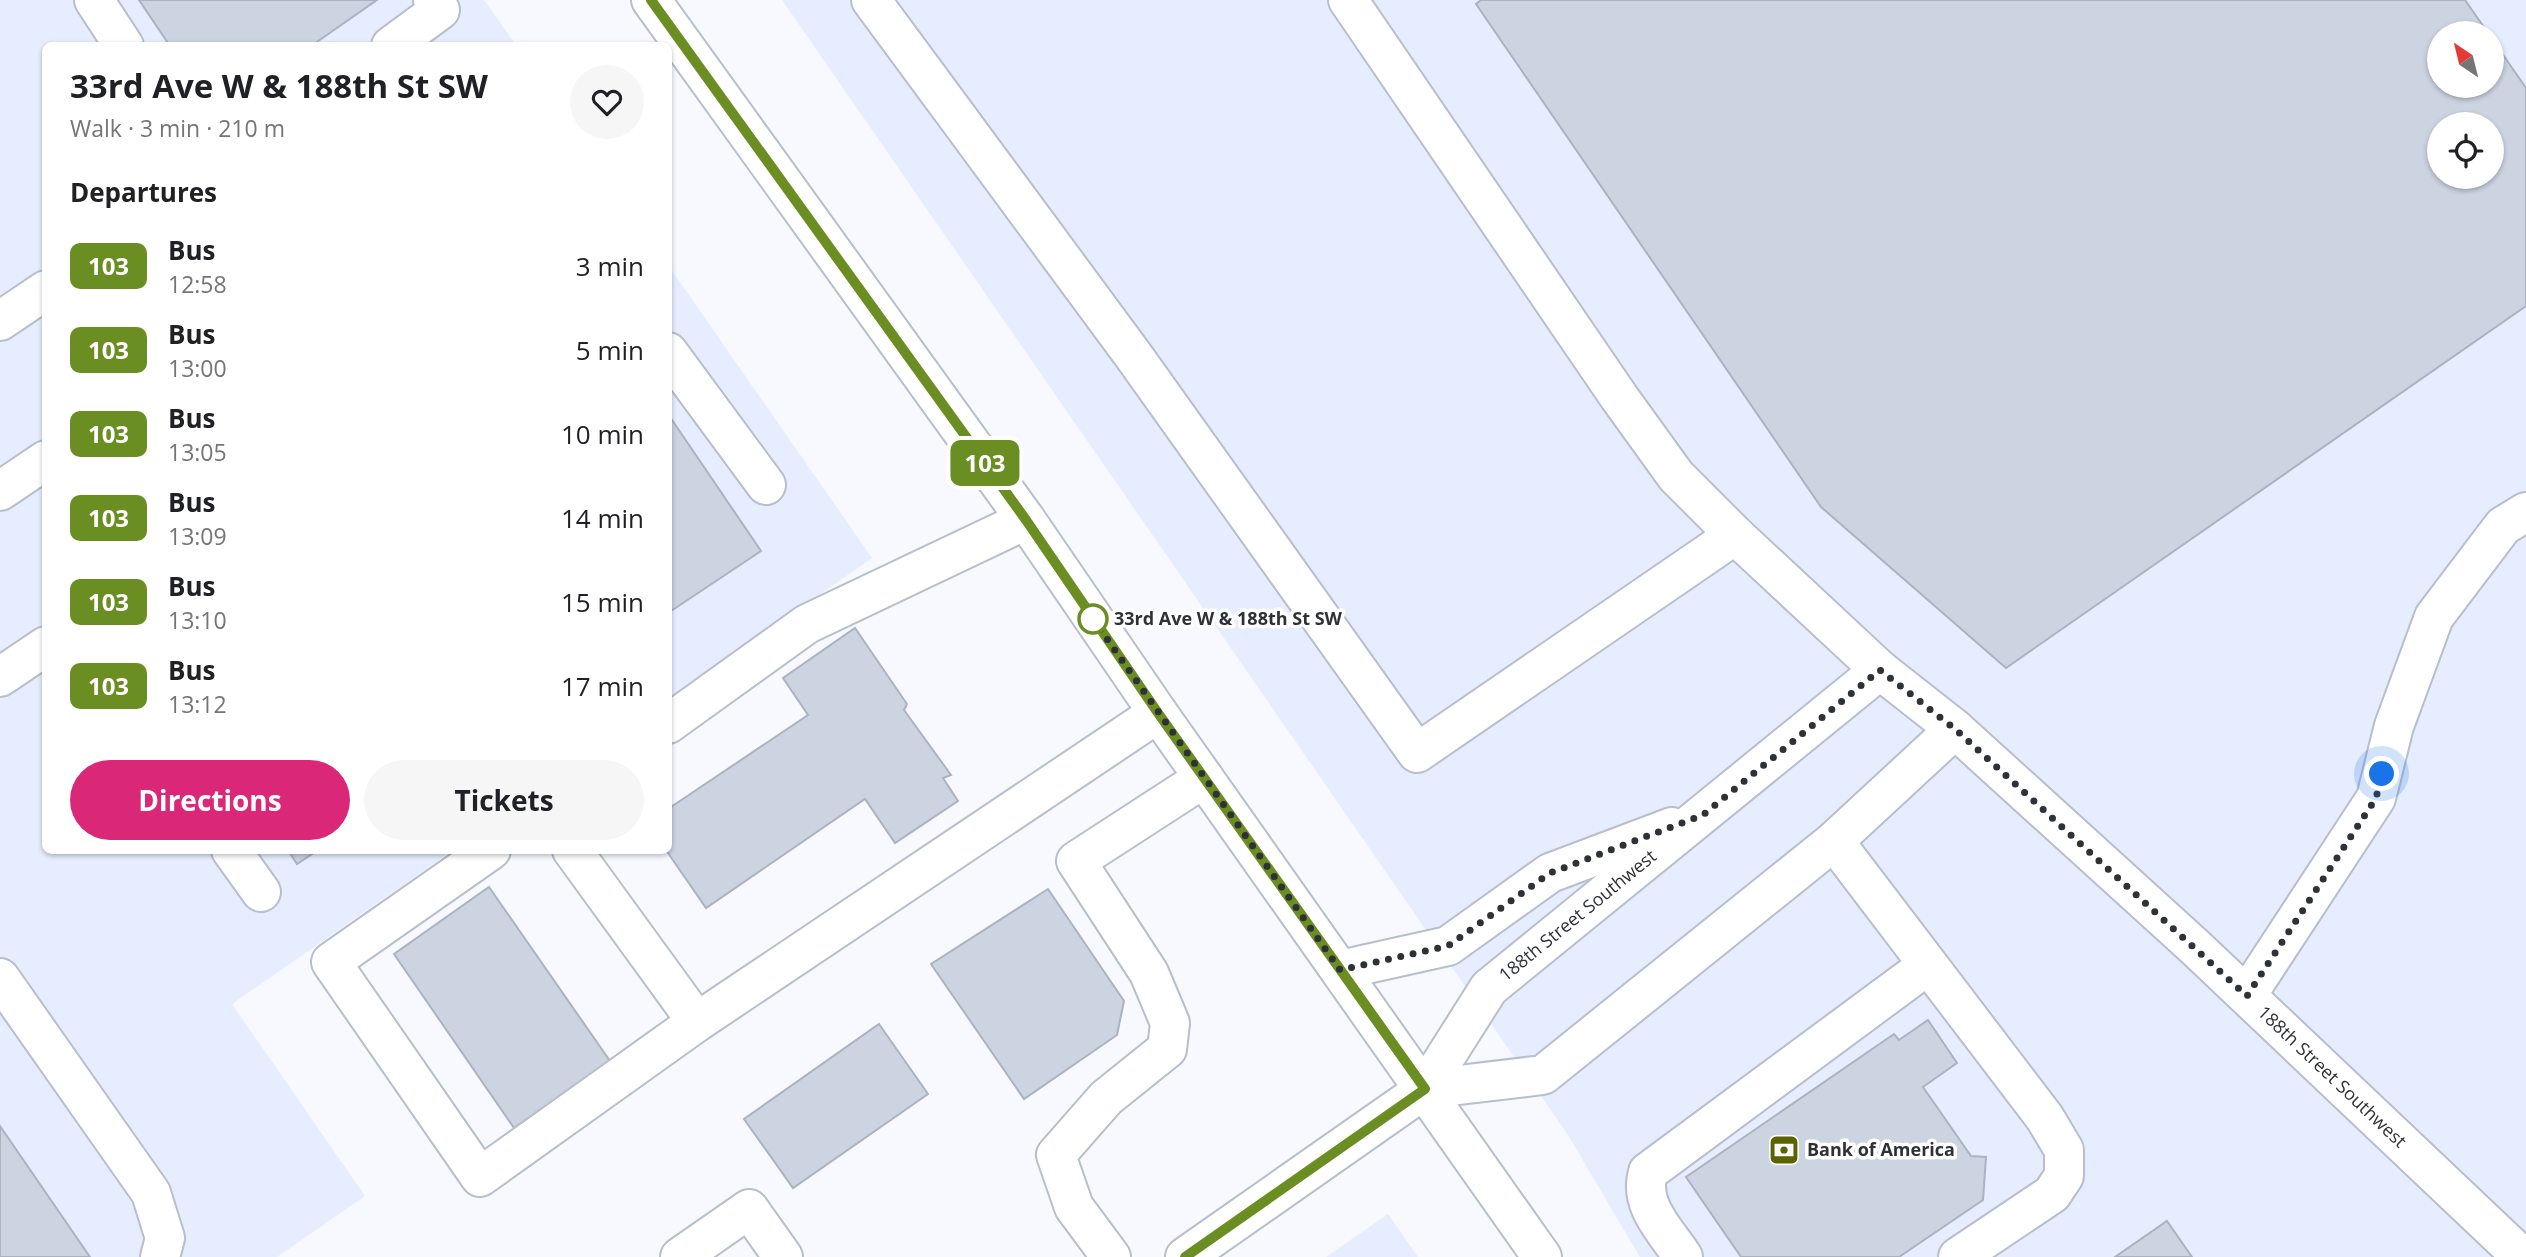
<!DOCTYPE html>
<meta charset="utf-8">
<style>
:root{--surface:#fff;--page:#f6f6f6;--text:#202124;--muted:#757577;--accent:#db2777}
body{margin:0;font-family:"Open Sans",sans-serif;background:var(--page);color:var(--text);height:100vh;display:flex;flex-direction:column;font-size:26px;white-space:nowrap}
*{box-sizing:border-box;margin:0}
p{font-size:23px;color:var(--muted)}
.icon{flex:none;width:38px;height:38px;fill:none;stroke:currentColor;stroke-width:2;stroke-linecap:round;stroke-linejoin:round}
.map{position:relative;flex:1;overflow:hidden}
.side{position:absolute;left:42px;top:42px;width:630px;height:812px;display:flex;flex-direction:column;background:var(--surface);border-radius:10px;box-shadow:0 2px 5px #0004}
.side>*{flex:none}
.badge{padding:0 14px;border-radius:10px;font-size:24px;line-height:46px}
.needle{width:46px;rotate:325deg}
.controls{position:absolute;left:2427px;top:21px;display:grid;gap:14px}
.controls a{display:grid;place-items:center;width:77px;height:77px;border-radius:50%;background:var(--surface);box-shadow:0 2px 5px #0004;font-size:35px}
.you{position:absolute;width:35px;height:35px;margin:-18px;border:5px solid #fff;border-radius:50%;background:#1a73e8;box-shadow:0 0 0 10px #1a73e833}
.map>.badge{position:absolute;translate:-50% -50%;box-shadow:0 0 0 4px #fff}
h2{padding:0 28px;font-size:26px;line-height:63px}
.round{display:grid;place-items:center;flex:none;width:74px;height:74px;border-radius:37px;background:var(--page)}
.overview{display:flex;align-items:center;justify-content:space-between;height:119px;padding:0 28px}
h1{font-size:33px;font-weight:700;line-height:52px}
.cta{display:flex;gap:14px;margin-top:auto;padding:14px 28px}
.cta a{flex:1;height:80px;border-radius:42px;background:var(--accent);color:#fff;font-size:28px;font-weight:700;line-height:80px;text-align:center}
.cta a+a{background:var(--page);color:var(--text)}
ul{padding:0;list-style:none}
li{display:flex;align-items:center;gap:21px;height:84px;padding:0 28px}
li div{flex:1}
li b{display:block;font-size:26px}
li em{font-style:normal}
li .badge{min-width:77px;font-weight:700;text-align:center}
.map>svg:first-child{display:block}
</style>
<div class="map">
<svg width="2526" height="1257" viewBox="0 0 2526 1257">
<rect width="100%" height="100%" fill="#f7f9ff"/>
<g fill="#e5edfe" fill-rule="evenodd">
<path d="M0,0H484L516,45L46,46V850L452,851L232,1004L365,1196L277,1257H0Z"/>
<path d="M782,0H2526V1257H1640L1568,1135ZM2440,33H2492V86H2440ZM2440,124H2492V177H2440Z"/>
<path d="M668,265L872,558L669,700H668Z"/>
<path d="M1388,1214L1418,1257H1326Z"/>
</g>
<g fill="#ccd3e1" stroke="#acb3c0" stroke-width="2" fill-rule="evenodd">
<path d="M139,0H377L311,46H170Z"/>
<path d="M1481,0H2465L2488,33H2440V86H2492V39L2526,88V306L2006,668L1821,507L1476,4ZM2440,124H2492V177H2440Z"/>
<path d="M668,414L761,551L668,613Z"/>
<path d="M855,628L907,704L904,710L951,775L943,778L958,801L895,843L865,799L706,908L666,850H668V809L808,715L783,678Z"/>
<path d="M288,850H318L297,864Z"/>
<path d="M489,887L610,1061L514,1128L394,954Z"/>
<path d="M1048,889L1124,1001L1117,1035L1024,1099L931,964Z"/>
<path d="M1928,1020L1957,1063L1923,1087L1971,1156L1986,1157L1983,1200L1899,1257H1741L1686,1177L1894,1034L1899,1040Z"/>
<path d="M879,1024L928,1094L793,1188L744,1119Z"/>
<path d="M0,1126L90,1257H0Z"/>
<path d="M2167,1221L2192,1257H2115Z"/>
</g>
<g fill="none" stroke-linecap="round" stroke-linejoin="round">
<g stroke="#b8becc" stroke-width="42">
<g id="minor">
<path d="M94,0L124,46"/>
<path d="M651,0L1026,520L1158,713L1542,1257"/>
<path d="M871,0L1133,355L1417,753L1735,535"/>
<path id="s1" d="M1348,0L1619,397L1676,476L1735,535L1880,670L1955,729L2195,947L2522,1257"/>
<path d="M391,46L440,10L433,0"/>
<path d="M0,321L46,290"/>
<path d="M668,352L766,485"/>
<path d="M0,491L46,460"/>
<path d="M0,677L46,646"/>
<path d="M668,724L807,624L1026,520"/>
<path d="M1834,841L2045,1118L2064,1150V1176L2052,1194L1958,1257"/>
<path d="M231,850L261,892"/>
<path d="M491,850L331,962L480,1177L697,1022L1158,713"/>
<path d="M572,850L697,1022"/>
<path d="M1340,970L1448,946L1550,873L1672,827"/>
<path d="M0,978L151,1193L165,1238L160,1257"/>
<path d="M2247,995L2376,798L2394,726L2434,617L2503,526L2526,512"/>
<path d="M1425,1089L1543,1075L1834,841L1955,729"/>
<path d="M680,1257L749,1209L783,1257"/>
<path d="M1111,1257L1074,1207L1056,1155L1106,1098L1167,1049L1170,1023L1149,973L1076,861L1204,778"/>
<path id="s2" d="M1185,1257L1425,1089L1489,988L1880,670"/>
<path d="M1683,1257C1666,1231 1638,1205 1648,1172L1928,965"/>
</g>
</g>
<use href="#minor" stroke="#fff" stroke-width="38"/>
</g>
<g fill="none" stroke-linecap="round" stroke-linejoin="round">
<g stroke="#fff" stroke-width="16">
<path id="line" d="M651,0L1026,520L1158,713L1425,1089L1185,1257"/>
</g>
<use href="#line" stroke="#6b8e23" stroke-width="10"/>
<path stroke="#2e3136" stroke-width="7" stroke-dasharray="0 12.6" d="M1093,619L1340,970L1448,946L1550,873L1703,815L1880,670L1955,729L2247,996L2376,798L2382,774"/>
</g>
<defs>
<g id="bank-square" transform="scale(1.575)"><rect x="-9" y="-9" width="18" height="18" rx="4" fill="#5b6200" stroke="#fff"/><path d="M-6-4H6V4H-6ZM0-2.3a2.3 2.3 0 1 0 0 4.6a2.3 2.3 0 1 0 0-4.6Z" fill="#fff"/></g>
</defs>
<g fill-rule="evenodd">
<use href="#bank-square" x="1784" y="1150"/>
</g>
<circle fill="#fff" stroke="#6b8e23" stroke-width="3.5" cx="1093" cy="619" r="14"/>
<g text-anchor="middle" stroke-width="7" stroke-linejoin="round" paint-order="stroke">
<g font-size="18" font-weight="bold" fill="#2e3136" stroke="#fff" text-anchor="start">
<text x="1114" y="625">33rd Ave W &amp; 188th St SW</text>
</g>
<g font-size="18" fill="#2e3136" stroke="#fff">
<text dy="6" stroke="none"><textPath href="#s2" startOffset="527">188th Street Southwest</textPath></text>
<text dy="6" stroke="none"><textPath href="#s1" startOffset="1468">188th Street Southwest</textPath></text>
</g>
<g font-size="18" font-weight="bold" fill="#2e3136" stroke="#fff" text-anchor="start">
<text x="1807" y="1156">Bank of America</text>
</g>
</g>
</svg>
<div class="controls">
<a><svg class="needle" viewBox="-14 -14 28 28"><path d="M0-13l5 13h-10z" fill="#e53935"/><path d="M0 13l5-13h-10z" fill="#757577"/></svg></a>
<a><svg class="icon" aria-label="locate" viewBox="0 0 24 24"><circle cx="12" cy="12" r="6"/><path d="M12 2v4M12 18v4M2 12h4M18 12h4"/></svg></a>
</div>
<div class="you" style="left:2382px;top:774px"></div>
<b class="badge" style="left:985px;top:463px;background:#6b8e23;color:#fff">103</b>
<section class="side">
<div class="overview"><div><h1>33rd Ave W &amp; 188th St SW</h1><p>Walk · 3 min · 210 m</p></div><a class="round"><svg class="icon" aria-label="heart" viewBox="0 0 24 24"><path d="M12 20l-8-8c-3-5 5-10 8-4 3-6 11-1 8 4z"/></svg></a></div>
<h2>Departures</h2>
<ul>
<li><span class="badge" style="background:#6b8e23;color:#fff">103</span><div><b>Bus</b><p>12:58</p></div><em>3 min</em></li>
<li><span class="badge" style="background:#6b8e23;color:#fff">103</span><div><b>Bus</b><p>13:00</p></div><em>5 min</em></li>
<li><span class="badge" style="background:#6b8e23;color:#fff">103</span><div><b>Bus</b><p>13:05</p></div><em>10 min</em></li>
<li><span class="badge" style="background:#6b8e23;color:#fff">103</span><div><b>Bus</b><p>13:09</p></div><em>14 min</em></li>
<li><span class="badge" style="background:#6b8e23;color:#fff">103</span><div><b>Bus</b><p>13:10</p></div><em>15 min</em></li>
<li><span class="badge" style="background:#6b8e23;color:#fff">103</span><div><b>Bus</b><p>13:12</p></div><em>17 min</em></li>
</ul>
<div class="cta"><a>Directions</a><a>Tickets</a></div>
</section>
</div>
